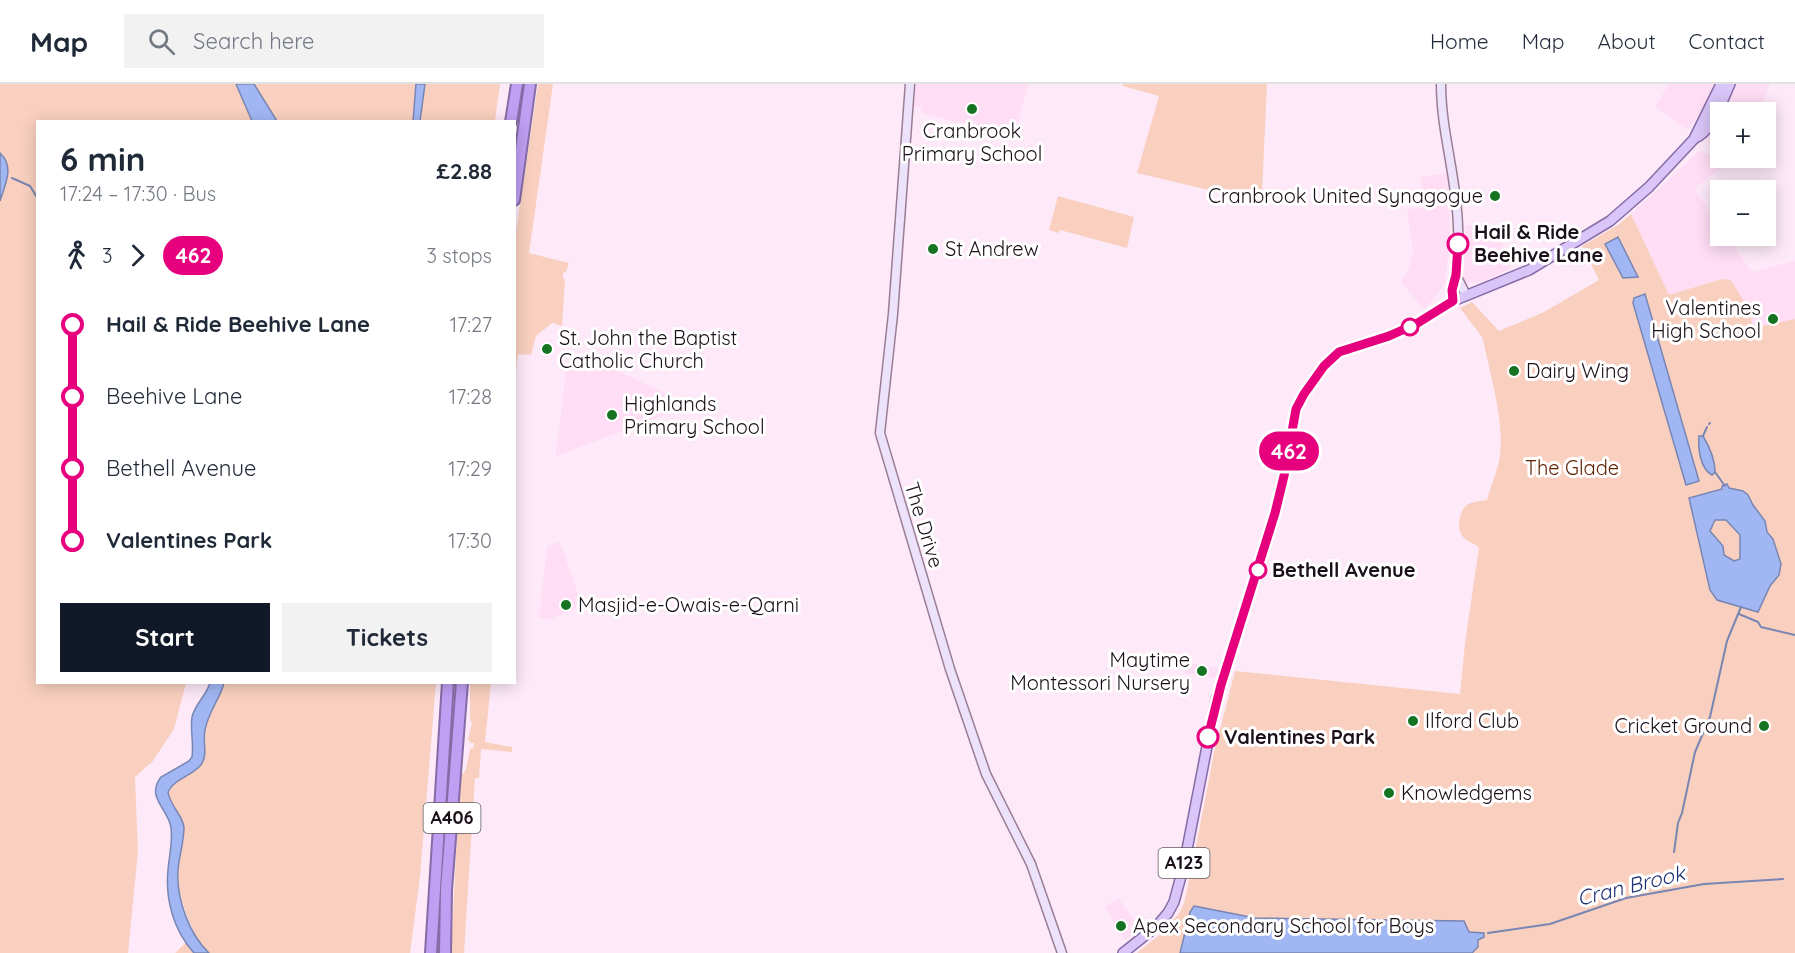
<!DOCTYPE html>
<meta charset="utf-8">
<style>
:root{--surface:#fff;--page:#f2f2f3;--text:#1f2937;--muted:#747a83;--line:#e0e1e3;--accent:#111827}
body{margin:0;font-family:Quicksand,sans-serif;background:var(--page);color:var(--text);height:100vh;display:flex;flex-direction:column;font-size:22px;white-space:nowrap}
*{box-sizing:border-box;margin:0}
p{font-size:20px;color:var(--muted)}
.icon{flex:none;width:33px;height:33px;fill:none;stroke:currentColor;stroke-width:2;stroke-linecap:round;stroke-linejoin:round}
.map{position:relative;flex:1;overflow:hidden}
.drawer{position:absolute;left:36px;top:36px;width:480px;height:564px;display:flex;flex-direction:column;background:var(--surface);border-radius:0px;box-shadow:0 3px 15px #0003}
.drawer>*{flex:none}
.badge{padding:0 12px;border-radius:20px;font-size:21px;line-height:39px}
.fabs{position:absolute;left:1710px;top:18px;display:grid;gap:12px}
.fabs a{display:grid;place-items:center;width:66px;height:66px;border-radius:0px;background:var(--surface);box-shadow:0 3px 15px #0003;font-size:30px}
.map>.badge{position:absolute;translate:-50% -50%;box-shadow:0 0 0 3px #fff}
.legs{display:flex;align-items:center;gap:9px;height:66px;padding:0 24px;font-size:20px}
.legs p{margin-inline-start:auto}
.summary{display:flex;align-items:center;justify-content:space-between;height:102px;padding:0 24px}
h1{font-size:33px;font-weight:700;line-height:45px}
.action{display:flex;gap:12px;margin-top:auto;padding:12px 24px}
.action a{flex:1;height:69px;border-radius:0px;background:var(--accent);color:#fff;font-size:24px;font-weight:700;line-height:69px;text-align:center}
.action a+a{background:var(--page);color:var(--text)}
ul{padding:0 24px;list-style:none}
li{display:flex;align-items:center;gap:21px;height:72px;font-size:22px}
li i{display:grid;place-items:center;width:9px;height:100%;margin:0 8px;background:currentColor}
li i::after{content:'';width:15px;height:15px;margin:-8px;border:4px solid;border-radius:50%;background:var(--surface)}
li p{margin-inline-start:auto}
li:first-child i{background:linear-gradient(#0000 50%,currentColor 0)}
li:last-child i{background:linear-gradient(currentColor 50%,#0000 0)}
header{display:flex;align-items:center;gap:36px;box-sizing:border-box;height:84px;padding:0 30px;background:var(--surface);border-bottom:2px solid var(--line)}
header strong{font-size:28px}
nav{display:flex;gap:33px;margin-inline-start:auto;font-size:21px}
.search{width:420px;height:54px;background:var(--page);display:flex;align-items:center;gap:15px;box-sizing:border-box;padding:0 21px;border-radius:0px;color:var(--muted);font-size:22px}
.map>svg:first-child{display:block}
</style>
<header>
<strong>Map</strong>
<div class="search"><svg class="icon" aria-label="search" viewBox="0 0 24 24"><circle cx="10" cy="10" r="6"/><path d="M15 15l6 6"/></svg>Search here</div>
<nav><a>Home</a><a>Map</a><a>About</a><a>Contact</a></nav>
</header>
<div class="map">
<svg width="1795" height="869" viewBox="0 0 1795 869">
<rect width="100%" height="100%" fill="#fde9f8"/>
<g fill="#feddf5">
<path d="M916,0H1028L1015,52L921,29L922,23L914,22Z"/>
<path d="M1669,0H1715L1700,29L1688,46L1655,23Z"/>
<path d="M1735,0H1770L1759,28H1722Z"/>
<path d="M1720,30V66L1710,60L1707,53Z"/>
<path d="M1700,67L1712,73L1722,83L1694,105L1720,143V152H1726L1752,188L1795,177V386L1781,383L1749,226L1731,196L1722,195L1669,211L1631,130Z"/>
<path d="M1447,89L1450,152L1445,199L1432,217L1424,225L1401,198L1409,185L1413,167L1407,125L1424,124L1421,93Z"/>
<path d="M1465,141H1501L1502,163L1511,185L1482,197L1467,200L1463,196V191Z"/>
<path d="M567,279L615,286L691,321L556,372Z"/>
<path d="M558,458L560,459L582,522L550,535L539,534L547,463Z"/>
<path d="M1186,579L1219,584L1216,594L1185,589Z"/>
<path d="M1118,814L1141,845L1125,856L1105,823Z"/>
</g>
<g fill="#f9d0bf">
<path d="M0,0H500L495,37L38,38V598L186,599L174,645L153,677L135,693L138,767L128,869H0Z"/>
<path d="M538,0H553L529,169L569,179L566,188L563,189V194L565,195L562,242L552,239L536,252L531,271L518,270L515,298V154Z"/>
<path d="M1123,0H1267L1262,109L1230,111L1137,89L1159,12L1123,2Z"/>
<path d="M1058,112L1134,133L1127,164L1060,146L1059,149L1049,146Z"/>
<path d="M1631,130L1669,211L1722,195L1731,196L1749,226L1753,244L1795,235V869H1137L1163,848L1180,828L1184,819L1191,788L1194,785L1193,778L1214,669L1235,587L1460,610L1465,559L1479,464C1475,459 1467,458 1463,453C1456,445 1459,427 1467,421C1473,417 1481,417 1487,416C1491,401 1498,386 1500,371C1504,335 1491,295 1484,260L1482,253L1460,224L1472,218L1499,247L1544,228L1599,196L1582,162L1618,141Z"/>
<path d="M224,599H436L420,792L410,869H175L195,850C186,830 177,810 178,788C179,772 185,757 183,741C182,731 171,721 168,708L173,701L199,683L206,641Z"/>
<path d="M470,599H491L485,658L512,663V668L481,665L479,694H475L464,869H451L460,694L466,685L470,665L474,663V659H471L468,656L472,639L470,635Z"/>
</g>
<g fill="#a1b7f4" stroke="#7985b2" stroke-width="1.5" fill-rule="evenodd">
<path d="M236,0H254L277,37H252Z"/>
<path d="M416,0H425L420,37H413Z"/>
<path d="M0,69C15,83 5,100 0,117Z"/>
<path d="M1618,153L1638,193L1623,194L1605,160Z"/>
<path d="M1645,210L1699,397L1686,401L1633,219L1634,214Z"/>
<path d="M1699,352H1703C1709,362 1715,376 1715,388L1712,391C1700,385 1698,364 1699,352Z"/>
<path d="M1727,400L1729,404L1743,407L1748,411L1753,421L1765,437L1767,448L1773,455L1781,480L1779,491L1770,502L1758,528L1717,516L1710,506L1689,414L1722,405V402ZM1715,436H1726L1740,451V475L1734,477L1724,471L1723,462L1710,447Z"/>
<path d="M210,599H224C220,615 208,628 205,646C202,658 209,672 200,682C191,692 174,695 168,708C170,722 182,730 184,743C184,758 179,772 178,786C176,814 189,850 209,869H194C174,847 165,816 168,786C169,772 173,758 171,744C169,725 145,714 161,693L189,677L192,673C194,659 190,646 192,633C195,620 206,612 210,599Z"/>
<path d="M1194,822L1255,834L1464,837L1469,848L1484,849V853L1478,856V863L1472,869H1180L1190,828Z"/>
</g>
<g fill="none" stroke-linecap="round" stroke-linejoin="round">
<g stroke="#7985b2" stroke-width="2">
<path d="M12,94L30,102L38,115"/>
<path d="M1709,340L1710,339"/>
<path d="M1703,352L1707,343"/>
<path d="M1715,388L1725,402"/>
<path d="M1739,530L1758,538L1761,543L1795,551"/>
<path d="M1674,768L1678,739L1682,729L1695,668L1710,633L1727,557L1741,523"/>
<path d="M1488,849L1550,840L1626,814L1704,800L1783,795"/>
</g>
<g stroke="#9b7d93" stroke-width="11">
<g id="secondary">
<path d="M910,0L893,230L880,349L950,585L986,690L1031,780L1062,869"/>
<path d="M1441,0C1441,48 1457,94 1458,143C1459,158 1458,174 1456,189C1455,200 1452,206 1453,217"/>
<path d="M1456,191L1466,211"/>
</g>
</g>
<g stroke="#866ca6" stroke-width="12">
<g id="primary">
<path d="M1695,54C1711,49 1723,15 1730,0"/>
<path d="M1123,869L1157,842L1168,829L1174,818L1184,781L1216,616L1275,429L1284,392L1296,325L1314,295L1324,282L1339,268L1389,252L1416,240L1453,217L1529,186L1610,137L1649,103L1694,55L1721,0"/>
</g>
</g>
<g stroke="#866ca6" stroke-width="14">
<g id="highway">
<path d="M511,38L517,0"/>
<path d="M514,116L530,0"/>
<path d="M431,869L448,598"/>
<path d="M445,869L446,806L462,598"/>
</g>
</g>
<use href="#secondary" stroke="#ece2fb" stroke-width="8"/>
<use href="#primary" stroke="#d9c5f7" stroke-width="9"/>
<use href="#highway" stroke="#c09ef2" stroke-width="10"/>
</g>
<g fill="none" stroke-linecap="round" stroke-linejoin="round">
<g stroke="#fff" stroke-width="14">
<path id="line-1" d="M1208,653L1221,601L1275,429L1284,392L1296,325L1304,310L1324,282L1339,268L1389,252L1416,240L1453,217L1452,206L1456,191L1458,160"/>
</g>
<use href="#line-1" stroke="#e6007e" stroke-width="9"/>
</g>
<g fill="#167322" stroke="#fff" stroke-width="2">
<circle cx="972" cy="25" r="6"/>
<circle cx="1495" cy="112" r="6"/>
<circle cx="933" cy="165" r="6"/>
<circle cx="1773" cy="235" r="6"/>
<circle cx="547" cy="265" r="6"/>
<circle cx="1514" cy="287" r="6"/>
<circle cx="612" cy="331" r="6"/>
<circle cx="566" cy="521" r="6"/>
<circle cx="1202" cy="587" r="6"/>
<circle cx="1413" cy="637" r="6"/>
<circle cx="1764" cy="642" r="6"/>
<circle cx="1389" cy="709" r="6"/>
<circle cx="1121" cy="842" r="6"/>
</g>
<g fill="#fff" stroke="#e6007e" stroke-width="3">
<circle cx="1458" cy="160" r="10"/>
<circle cx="1410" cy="243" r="8"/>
<circle cx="1258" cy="486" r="8"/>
<circle cx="1208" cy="653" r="10"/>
</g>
<g text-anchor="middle" stroke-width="6" stroke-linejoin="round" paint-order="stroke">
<g fill="#fff" stroke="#5f585e" stroke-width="1.5">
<rect x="423.5" y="719" width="57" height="30" rx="4.5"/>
<rect x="1158.5" y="764" width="51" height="30" rx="4.5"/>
</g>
<g font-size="18" font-weight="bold" fill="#1b1019">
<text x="452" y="740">A406</text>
<text x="1184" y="785">A123</text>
</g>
<g font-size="20" fill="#1b1019" stroke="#fff" text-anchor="start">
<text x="972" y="54" text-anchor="middle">Cranbrook<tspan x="972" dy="23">Primary School</tspan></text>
<text x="1483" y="119" text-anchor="end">Cranbrook United Synagogue</text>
<text x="945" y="172">St Andrew</text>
<text x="1761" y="231" text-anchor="end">Valentines<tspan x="1761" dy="23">High School</tspan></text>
<text x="559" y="261">St. John the Baptist<tspan x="559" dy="23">Catholic Church</tspan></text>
<text x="1526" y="294">Dairy Wing</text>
<text x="624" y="327">Highlands<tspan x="624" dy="23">Primary School</tspan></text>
<text x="578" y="528">Masjid-e-Owais-e-Qarni</text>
<text x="1190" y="583" text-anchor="end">Maytime<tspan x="1190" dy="23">Montessori Nursery</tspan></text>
<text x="1425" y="644">Ilford Club</text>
<text x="1752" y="649" text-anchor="end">Cricket Ground</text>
<text x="1401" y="716">Knowledgems</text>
<text x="1133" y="849">Apex Secondary School for Boys</text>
</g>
<g font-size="20" font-weight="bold" fill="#1b1019" stroke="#fff" text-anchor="start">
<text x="1474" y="155">Hail &amp; Ride<tspan x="1474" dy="23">Beehive Lane</tspan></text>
<text x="1272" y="493">Bethell Avenue</text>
<text x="1224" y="660">Valentines Park</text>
</g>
<g font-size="20" fill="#602405" stroke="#fff">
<text x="1572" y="391">The Glade</text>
</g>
<g font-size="20" fill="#1b1019" stroke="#fff">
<text transform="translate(924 441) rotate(73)" y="7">The Drive</text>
</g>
<g font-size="21" font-style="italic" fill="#213378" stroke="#fff">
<text transform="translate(1631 802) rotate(-14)" y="7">Cran Brook</text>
</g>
</g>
</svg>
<div class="fabs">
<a>+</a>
<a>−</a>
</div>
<b class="badge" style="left:1289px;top:367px;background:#e6007e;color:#fff">462</b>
<section class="drawer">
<div class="summary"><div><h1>6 min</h1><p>17:24 – 17:30 · Bus</p></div><b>£2.88</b></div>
<div class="legs"><svg class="icon" aria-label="walk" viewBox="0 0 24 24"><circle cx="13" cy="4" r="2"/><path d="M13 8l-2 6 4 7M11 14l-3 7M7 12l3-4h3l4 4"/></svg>3<svg class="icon" aria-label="forward" viewBox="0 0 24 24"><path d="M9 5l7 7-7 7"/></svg><b class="badge" style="background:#e6007e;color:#fff">462</b><p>3 stops</p></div>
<ul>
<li><i style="color:#e6007e"></i><b>Hail &amp; Ride Beehive Lane</b><p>17:27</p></li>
<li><i style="color:#e6007e"></i><span>Beehive Lane</span><p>17:28</p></li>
<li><i style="color:#e6007e"></i><span>Bethell Avenue</span><p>17:29</p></li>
<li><i style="color:#e6007e"></i><b>Valentines Park</b><p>17:30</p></li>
</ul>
<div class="action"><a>Start</a><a>Tickets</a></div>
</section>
</div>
